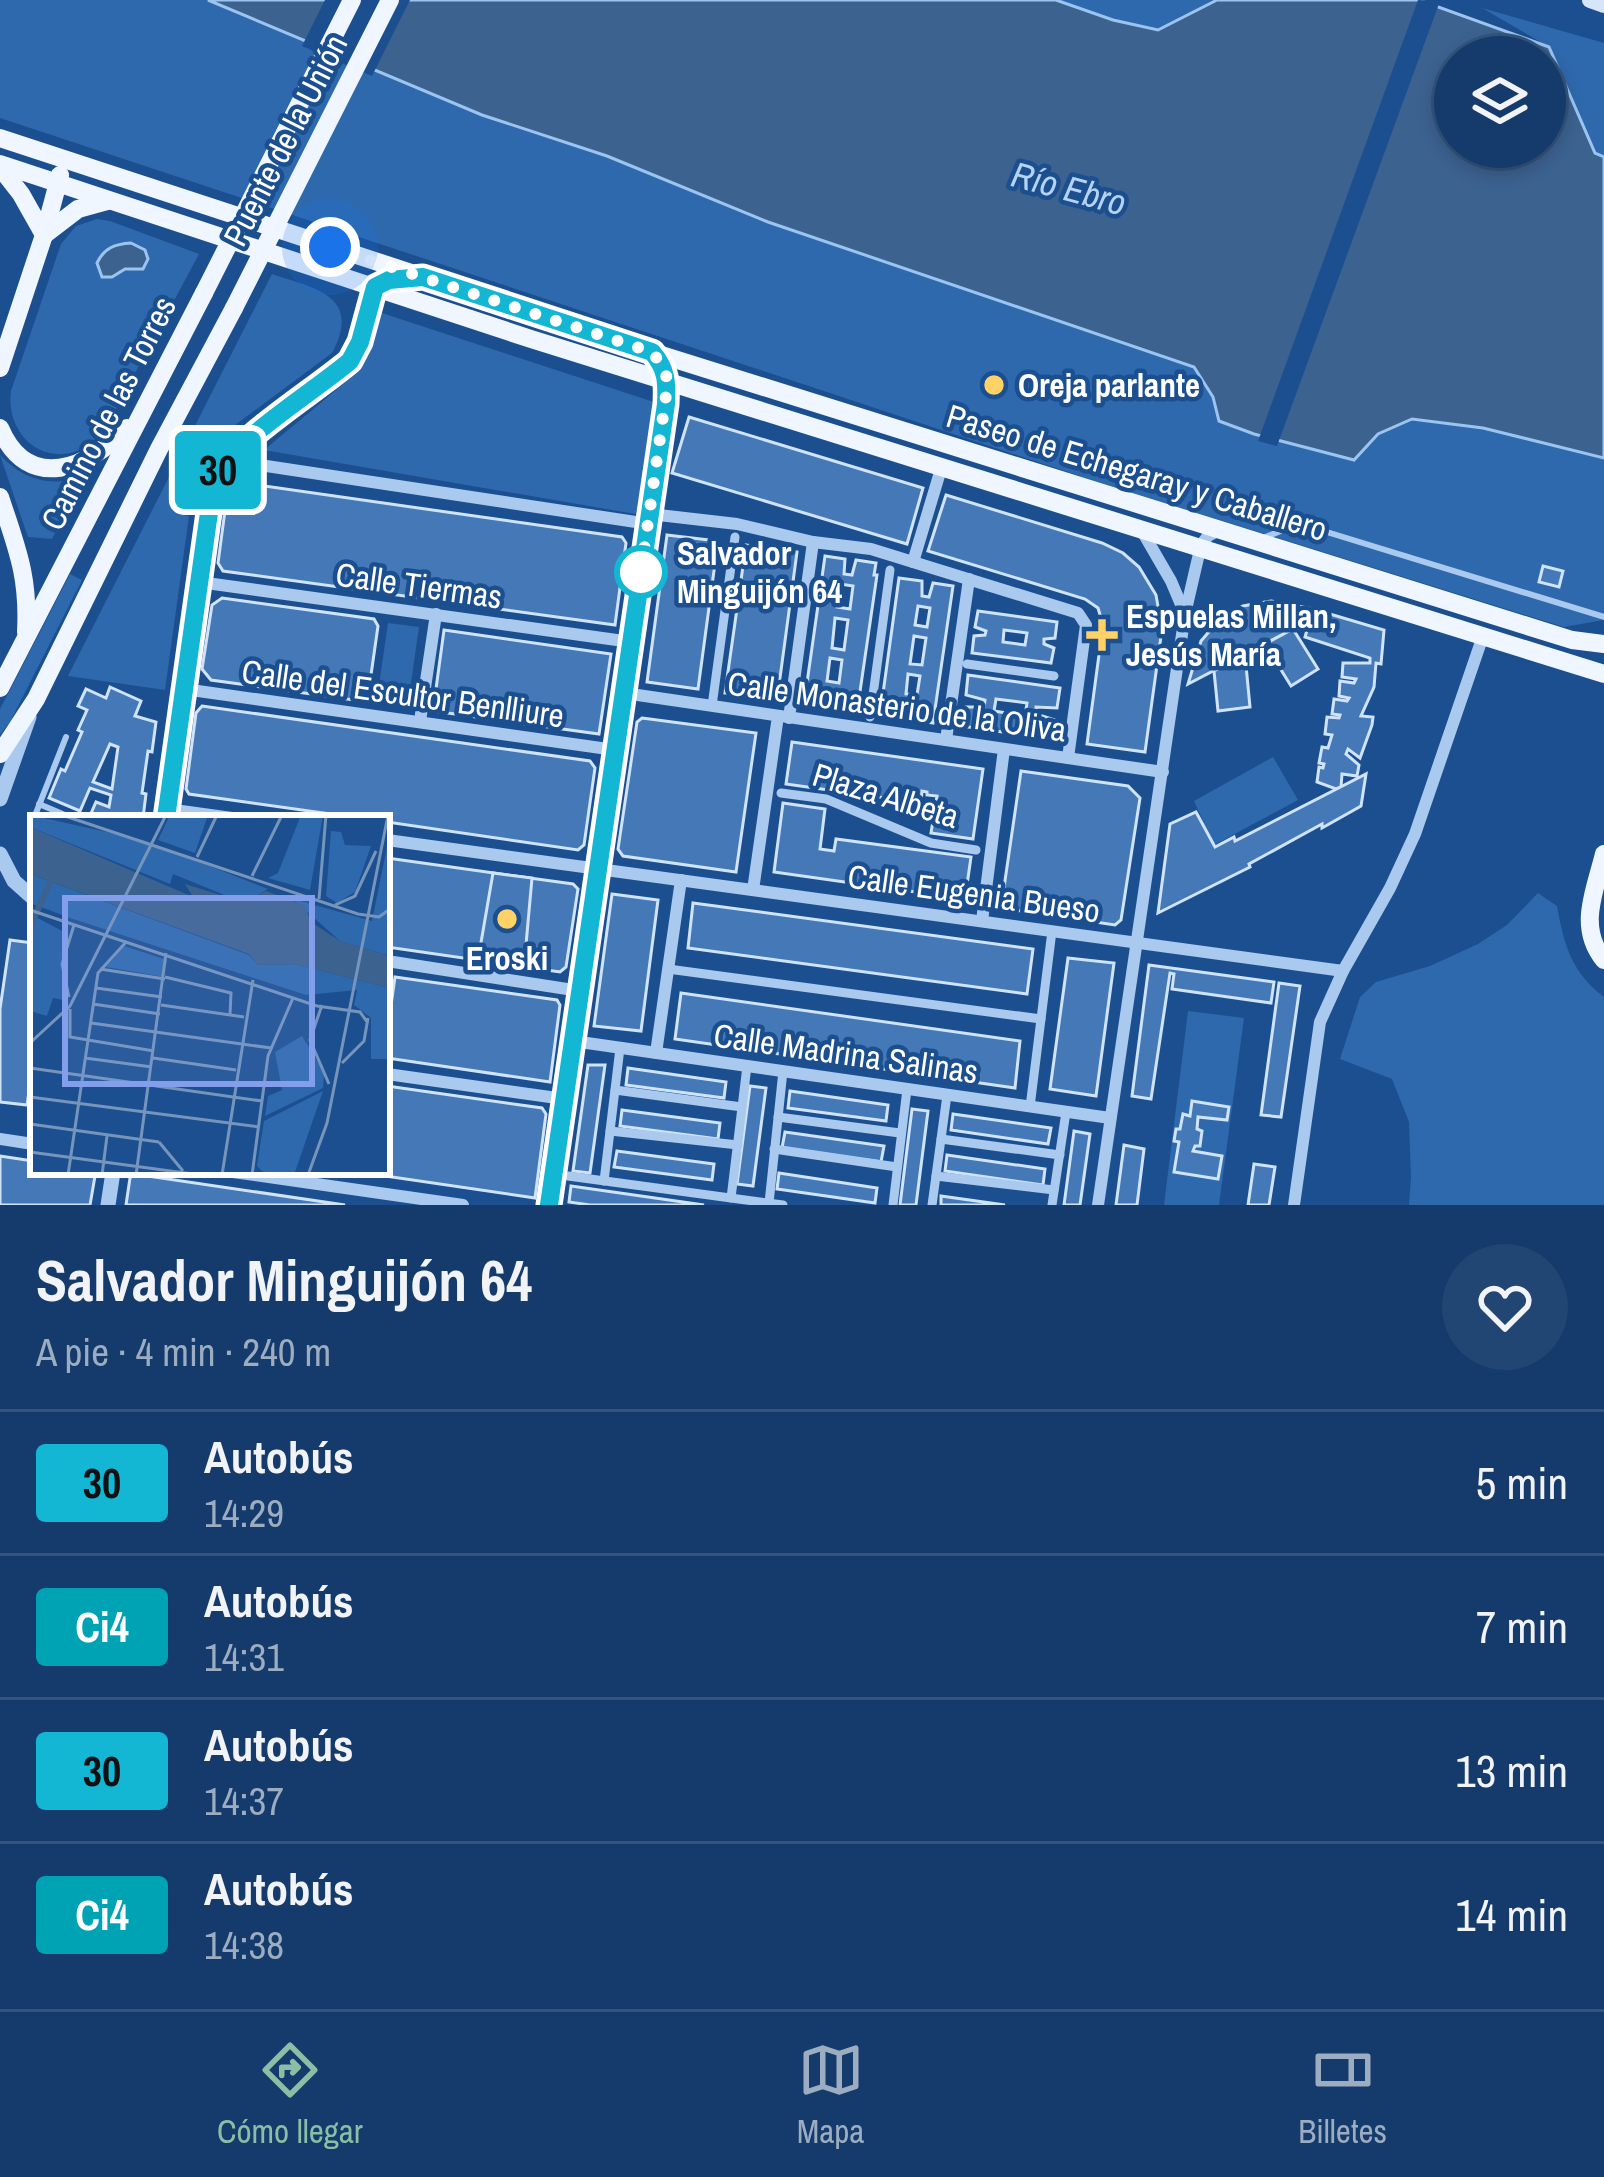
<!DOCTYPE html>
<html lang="es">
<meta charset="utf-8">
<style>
:root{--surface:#143b6b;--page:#214673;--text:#f1f3f6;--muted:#9dadc1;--line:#33557e;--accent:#8abfa5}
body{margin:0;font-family:"Archivo Narrow",sans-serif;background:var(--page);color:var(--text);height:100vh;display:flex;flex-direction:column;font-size:45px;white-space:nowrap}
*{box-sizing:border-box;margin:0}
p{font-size:39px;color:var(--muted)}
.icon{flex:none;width:66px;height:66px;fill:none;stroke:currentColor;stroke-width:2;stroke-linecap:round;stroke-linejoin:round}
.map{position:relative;height:1205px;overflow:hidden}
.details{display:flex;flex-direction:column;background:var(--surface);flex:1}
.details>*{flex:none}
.badge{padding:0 24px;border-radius:9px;font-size:42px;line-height:78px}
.fabs{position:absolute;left:1434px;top:36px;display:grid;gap:24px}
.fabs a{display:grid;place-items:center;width:132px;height:132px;border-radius:50%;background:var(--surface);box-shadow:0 6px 18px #0003,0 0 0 3px var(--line);font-size:60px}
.you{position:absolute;width:60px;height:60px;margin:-30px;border:9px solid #fff;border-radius:50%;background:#1a73e8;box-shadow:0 0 0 18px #1a73e833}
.map>.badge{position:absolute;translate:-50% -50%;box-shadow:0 0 0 6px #fff}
.round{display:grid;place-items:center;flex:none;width:126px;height:126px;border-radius:63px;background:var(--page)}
.summary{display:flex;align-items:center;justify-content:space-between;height:204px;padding:0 36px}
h1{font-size:57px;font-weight:700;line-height:90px}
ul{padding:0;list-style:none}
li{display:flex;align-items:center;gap:36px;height:144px;padding:0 36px;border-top:3px solid var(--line)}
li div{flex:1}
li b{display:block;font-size:45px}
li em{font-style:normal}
li .badge{min-width:132px;font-weight:700;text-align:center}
.menu{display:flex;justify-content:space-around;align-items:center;height:168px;border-top:3px solid var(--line);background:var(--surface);font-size:33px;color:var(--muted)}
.menu a{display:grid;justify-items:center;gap:6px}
.menu .current{color:var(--accent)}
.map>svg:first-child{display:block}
</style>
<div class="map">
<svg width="1604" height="1205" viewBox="0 0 1604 1205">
<rect width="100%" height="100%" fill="#1b4f8f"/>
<g fill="#2e69ad">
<path d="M0,0H208L482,115L607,156L768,222L1195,367L1213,397L1219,421L1255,434L1354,460L1378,434L1412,419L1483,428L1604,458V620L1564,627L1101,483L0,118Z"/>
<path d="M1056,0H1213L1158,30L1113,20Z"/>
<path d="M1482,8L1604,43V157L1595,153L1549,47Z"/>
<path d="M97,219L110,221L199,254L111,418C103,429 96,441 85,447C44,470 5,434 11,391L61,244L76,226Z"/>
<path d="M272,274C317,289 362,296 332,353L215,440L198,466L185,515L189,516L165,690L68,676Z"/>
<path d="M382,313L660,404L641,515L264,450L359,371L371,350Z"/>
<path d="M0,455C25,481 49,486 84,478L52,539L28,537Z"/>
<path d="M70,574L82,580L11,720L0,735V709Z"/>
<path d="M388,623L419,627L408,704L377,699Z"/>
<path d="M1273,757L1298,800L1214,845L1194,801Z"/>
<path d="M1538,893L1557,906C1564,944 1571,972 1604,997V1205H1409L1411,1178L1409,1122L1392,1079L1340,1059L1360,997L1376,982L1430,966L1478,944L1507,925Z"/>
<path d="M1188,1011L1244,1018L1219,1205H1164Z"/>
</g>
<g fill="#3c6290" stroke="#9cc4f0" stroke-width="3" fill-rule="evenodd">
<path d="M208,0H1056L1113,20L1158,30L1217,0H1419L1549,47L1595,153L1604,157V458L1483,428L1412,419L1378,434L1354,460L1254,434L1219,421L1213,397L1194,367L768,222L607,156L482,115ZM1455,57H1545V147H1455Z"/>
<path d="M131,243L145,250L148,259L143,269H125L112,277H102L97,263C104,248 115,244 131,243Z"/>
</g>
<g fill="#1b4f8f">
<path d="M325,0H410L372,76L302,46Z"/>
<path d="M1418,0L1440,1L1277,446L1258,441Z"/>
</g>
<g fill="#4478b7" stroke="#cfe3fa" stroke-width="3" fill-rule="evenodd">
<path d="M689,417L923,488L907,544L672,473Z"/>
<path d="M236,482L622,537L626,543L615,625L223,571L218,563L228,488Z"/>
<path d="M946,495L1102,543L1123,553L1139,567L1156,595L1162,629L1145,752L1087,744L1103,625L1098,608L1085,599L928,551Z"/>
<path d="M667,535L718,541L698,689L647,682Z"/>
<path d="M746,545L797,552L777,700L725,693Z"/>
<path d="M825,556L845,559L844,574L852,575L856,560L876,563L874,575H877L857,712L835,709V693L827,692L823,707L804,704ZM840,584L853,586L850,609L837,607ZM835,618L848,620L844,650L832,648ZM830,658L842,660L839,683L827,681Z"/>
<path d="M1543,566L1563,571L1559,587L1539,582Z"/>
<path d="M899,578L922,581V596L929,597L933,583L953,586L933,723L914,720V706L906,705L902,718L880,715ZM918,606L930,608L927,627L915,625ZM914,636L926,638L922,665L910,664ZM908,674L920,676L917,695L906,694Z"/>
<path d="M222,598L374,619L378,626L368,696L361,701L211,680L202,669L212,605Z"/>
<path d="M1271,601L1313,609L1309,621L1188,684L1201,641L1219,620L1243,606Z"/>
<path d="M1313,609L1384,630L1381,664L1376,663L1374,687L1361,716L1373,717L1372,725L1360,758L1348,749L1346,754L1359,765L1357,776L1342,774L1341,787L1336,789L1317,782L1319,767L1323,768L1324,764L1319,763L1322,747L1328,748L1332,735L1325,734L1327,717L1339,718L1340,715L1332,714L1334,699L1347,701L1349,698L1339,696L1340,681L1354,683L1356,679L1342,677L1343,663H1370V658L1305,637Z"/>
<path d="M978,611L1057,622L1055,638L1044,639V644L1054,648L1051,663L972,653L974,636L985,635L986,631L975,627ZM1004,630L1027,633L1025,645L1003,642Z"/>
<path d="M1293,629L1318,669L1291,686L1265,644Z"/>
<path d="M444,630L611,654L599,734L433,711Z"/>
<path d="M1245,655L1250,707L1218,711L1214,671Z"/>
<path d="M968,675L1060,688L1057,708L1036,707V714L1055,720L1052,739L961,726L964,707H984L985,700L966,695ZM996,699L1027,703L1025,716L994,711Z"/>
<path d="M110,687L141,701L135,716L156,722L152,752L148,751L142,793L146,794L143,818H89L96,802L109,807L111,795L90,788L80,811L49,798L61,769L65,771L82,732L78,730L87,710L78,706L86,689L106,698ZM110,744L118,747L112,789L93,782Z"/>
<path d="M202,706L590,761L595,768L584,845L578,850L387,822V818H359L189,794L186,789L196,713Z"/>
<path d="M642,718L756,733L736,872L623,856L618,849L637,722Z"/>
<path d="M792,742L983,769L973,839L931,833L937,796L927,795V792L922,791L921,803L786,784Z"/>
<path d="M1021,771L1128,786L1140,798L1121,920L1115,925L1001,908Z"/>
<path d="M1366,774L1361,806L1322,828V824L1249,864L1250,867L1158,913L1170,824L1196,812L1215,847L1234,837L1235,841Z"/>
<path d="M783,803L825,809L820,849L834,851L836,839L971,857L965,899L774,872Z"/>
<path d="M387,858L573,884L578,889L566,967L560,972L387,947Z"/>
<path d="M493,873L532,878L524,967L478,960Z"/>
<path d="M612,894L658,900L641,1031L594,1026Z"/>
<path d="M693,903L1033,949L1027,994L688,948Z"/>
<path d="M10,940L33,943V1065L27,1105L0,1102V1009Z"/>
<path d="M1068,958L1114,963L1096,1096L1050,1089Z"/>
<path d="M1149,965L1274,982L1271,1003L1172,989L1174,974L1170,973L1151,1099L1132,1096Z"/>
<path d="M395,977L557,1000L560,1005L550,1082L387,1058V1034Z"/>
<path d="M1279,983L1300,986L1281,1117L1261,1115Z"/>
<path d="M681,993L1020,1041L1015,1088L675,1039Z"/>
<path d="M588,1065H605L590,1173L573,1171Z"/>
<path d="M628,1068L726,1082L724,1098L626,1085Z"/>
<path d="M387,1086L542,1108L546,1114L535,1198L358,1172H387Z"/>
<path d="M750,1086L766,1088L753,1186L737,1184Z"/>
<path d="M790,1091L888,1105L886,1121L788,1108Z"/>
<path d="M1192,1101L1229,1107L1227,1120L1198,1117L1197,1129L1202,1131L1200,1146H1195L1193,1151L1222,1156L1218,1179L1174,1172L1179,1142L1174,1141L1176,1129H1180L1183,1114L1190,1116Z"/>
<path d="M912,1109L928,1111L916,1205H900Z"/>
<path d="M622,1110L720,1123L718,1139L620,1126Z"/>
<path d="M953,1114L1051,1128L1048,1144L951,1130Z"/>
<path d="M1074,1131L1090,1134L1080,1205H1064Z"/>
<path d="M785,1132L884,1146L881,1162L782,1148Z"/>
<path d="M1124,1145L1144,1149L1137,1205H1116Z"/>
<path d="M617,1151L714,1164L712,1180L614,1167Z"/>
<path d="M947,1155L1045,1169L1043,1185L945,1171Z"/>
<path d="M0,1156L33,1161V1172H91L95,1176L90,1205H0Z"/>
<path d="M1254,1164L1275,1167L1269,1205H1248Z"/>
<path d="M779,1173L877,1188L875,1203L777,1189Z"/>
<path d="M134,1174L345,1205H126L130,1178Z"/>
<path d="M571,1186L704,1205H590L569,1202Z"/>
<path d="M941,1196L1005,1205H941Z"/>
</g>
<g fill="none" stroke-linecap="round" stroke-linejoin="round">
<g stroke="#a9c9ee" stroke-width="6">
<path d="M1263,538L1288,528L1317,529L1604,617"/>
<path d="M39,804L72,818"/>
<path d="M34,818L66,737"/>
</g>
<g stroke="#a9c9ee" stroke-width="9">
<path d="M967,664L1054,676"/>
<path d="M712,706L735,537"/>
<path d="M870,717L890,570"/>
<path d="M781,793L826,799L931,843L976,850"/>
<path d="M668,969L1041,1019"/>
<path d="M615,1090L742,1107"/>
<path d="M1030,1107L1052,931"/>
<path d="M778,1117L900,1133"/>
<path d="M610,1131L738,1145"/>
<path d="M941,1139L1060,1155"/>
<path d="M774,1149L897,1167"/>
<path d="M568,1176L783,1205"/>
<path d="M936,1176L1054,1190"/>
<path d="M604,1181L620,1048"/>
<path d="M731,1198L747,1066"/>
<path d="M769,1203L783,1071"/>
<path d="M893,1205L907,1089"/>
<path d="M932,1205L947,1095"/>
<path d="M1052,1205L1066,1112"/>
</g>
<g stroke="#a9c9ee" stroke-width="12">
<path d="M227,460L649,524"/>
<path d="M650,514L737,524L813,542L871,549L1078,613L1086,625L1068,758"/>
<path d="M1142,531L1171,581L1185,614"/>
<path d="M913,562L941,469"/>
<path d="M199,582L631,642"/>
<path d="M184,689L615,750"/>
<path d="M624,693L1163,772"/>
<path d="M789,718L813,542"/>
<path d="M420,721L436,614"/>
<path d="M946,740L969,579"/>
<path d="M167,809L232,818"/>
<path d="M387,840L1343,971"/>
<path d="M753,890L778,716"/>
<path d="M982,921L1004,749"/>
<path d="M387,961L580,991"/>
<path d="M573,1041L1110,1118"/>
<path d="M656,1053L681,880"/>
<path d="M387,1074L564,1099"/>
<path d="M0,1139L33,1144"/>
<path d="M233,1172L463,1205"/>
<path d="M1098,1205L1185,614L1201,545L1208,536L1219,530"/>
<path d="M1294,1205L1320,1022L1343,971L1390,888L1415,834L1483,636"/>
</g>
<g stroke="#a9c9ee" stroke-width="15">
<path d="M0,799L29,717"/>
<path d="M166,818L214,477C238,436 313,393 350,361L360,342L375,287L389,280L414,278"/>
<path d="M0,854L14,881L33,898"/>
<path d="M108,1205L113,1172"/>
<path d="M549,1205L666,404C667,383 667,369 652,352"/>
</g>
<path stroke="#d6e6fa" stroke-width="16" d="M1590,0L1604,5"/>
<g stroke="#f0f6ff" stroke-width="18">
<path d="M0,138L652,352L1572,640L1604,644"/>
<path d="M0,164L531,339L1604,674"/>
<path d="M0,167L21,194L43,233"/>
<path d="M44,235L78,209L107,201"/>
<path d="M0,368L44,235L60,175"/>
<path d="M0,428C28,494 89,468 127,428"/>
<path d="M0,497C17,549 29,576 26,632"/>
<path d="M0,688L204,293"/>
<path d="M0,754L36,699L159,449L234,308"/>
<path d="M1604,854C1595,891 1577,927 1604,960"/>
</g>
<g stroke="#f0f6ff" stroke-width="18">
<path d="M204,293L352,0"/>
<path d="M234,308L390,0"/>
</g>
</g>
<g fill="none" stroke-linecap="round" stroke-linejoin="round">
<g stroke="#fff" stroke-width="27">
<path id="line" d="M166,818L214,477C239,437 312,393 350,361L360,342L375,287L389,280L423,277L652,352C667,369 667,383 666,404L549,1205"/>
</g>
<use href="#line" stroke="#13b7d4" stroke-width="18"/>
<path stroke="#fff" stroke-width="12" stroke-dasharray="0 21.6" d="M330,247L652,352L662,365L668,381L641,572"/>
</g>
<g fill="#ffd166" stroke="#1b4f8f" stroke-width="4.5">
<circle cx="994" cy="385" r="12"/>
<path d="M1096 617h12v12h12v12h-12v12h-12v-12h-12v-12h12z"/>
<circle cx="507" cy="919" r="12"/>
</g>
<circle fill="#fff" stroke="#13b7d4" stroke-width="6" cx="641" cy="572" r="24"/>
<g text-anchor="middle" stroke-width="9" stroke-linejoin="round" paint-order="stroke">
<g font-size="33" fill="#fff" stroke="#1b4f8f">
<text transform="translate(285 140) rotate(-63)" y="12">Puente de la Unión</text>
<text transform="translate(108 413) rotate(-63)" y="12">Camino de las Torres</text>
<text transform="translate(1137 472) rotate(17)" y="12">Paseo de Echegaray y Caballero</text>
<text transform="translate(419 585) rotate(8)" y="12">Calle Tiermas</text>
<text transform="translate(403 693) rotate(8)" y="12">Calle del Escultor Benlliure</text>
<text transform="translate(897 706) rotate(8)" y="12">Calle Monasterio de la Oliva</text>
<text transform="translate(886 795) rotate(17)" y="12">Plaza Albeta</text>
<text transform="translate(974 893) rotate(8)" y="12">Calle Eugenia Bueso</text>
<text transform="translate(846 1053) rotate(8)" y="12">Calle Madrina Salinas</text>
</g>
<g font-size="33" font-weight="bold" fill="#fff" stroke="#1b4f8f" text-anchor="start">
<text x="1018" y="397">Oreja parlante</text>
<text x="1126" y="628">Espuelas Millan,<tspan x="1126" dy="38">Jesús María</tspan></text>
<text x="507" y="970" text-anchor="middle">Eroski</text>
</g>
<g font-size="33" font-weight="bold" fill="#fff" stroke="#1b4f8f" text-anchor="start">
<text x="677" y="565">Salvador<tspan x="677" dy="38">Minguijón 64</tspan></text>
</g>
<g font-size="36" font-style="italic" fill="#b5d3f5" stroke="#1b4f8f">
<text transform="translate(1069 188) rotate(15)" y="13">Río Ebro</text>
</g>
</g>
<g transform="translate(30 815)">
<rect width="360" height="360" fill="#1b4f8f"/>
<path d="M0,0L113,25L238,74L214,88L143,59L140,69L0,12ZM140,0H178L165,38L128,25ZM271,0H293L280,75L238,63L248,58ZM301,16L311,17L315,30L341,31L325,77L307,88L296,81ZM360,17V141L310,126L263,84L342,106ZM0,59L219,140L228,150L264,149L360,173V244H341V203L324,190L327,175L276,180L40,103L0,88ZM0,99L38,119L37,176L33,185L23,183L17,201L0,196ZM94,131L137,145L134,162L76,152ZM272,221L294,257L293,273L235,301L238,281L252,275L245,237ZM293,276L264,360L233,357L227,351L234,306Z" fill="#2e69ad"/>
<path d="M0,12L163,82L155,69L213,87L236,76L274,90L281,107L310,126L360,141V173L264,149L228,150L219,139L0,59Z" fill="#3c6290"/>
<path fill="none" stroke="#3c6290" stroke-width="6" d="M0,112L24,59"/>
<path fill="none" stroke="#7695bc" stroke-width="3" d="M32,0L328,99L349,102L360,94M167,42L187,0M222,61L252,0M289,84L296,0M305,90L325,81L346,36M0,95L287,191L330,197L338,208M70,154L135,164M135,162L201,178L200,200M66,173L132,182M39,182L32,149L44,110M63,189L130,199M131,190L214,202M292,190L280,225L299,269M40,194V222L124,236M61,208L241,233M0,228L40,191L136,0M55,243L122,252M123,243L206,255M312,248L334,226L338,203M0,253L232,286M0,282L229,312M0,309L129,327M129,327L153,356M0,337L170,360M38,360L68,158L97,126M72,360L77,321M106,360L136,138M192,360L223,165M222,360L238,241L263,183M278,360L297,308L358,0"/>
<path fill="#839eea" fill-opacity="0.15" stroke="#839eea" stroke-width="6" d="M35,83H282V269H35Z"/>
<rect width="360" height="360" fill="none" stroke="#fff" stroke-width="6"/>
</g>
</svg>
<div class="fabs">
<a><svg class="icon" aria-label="layers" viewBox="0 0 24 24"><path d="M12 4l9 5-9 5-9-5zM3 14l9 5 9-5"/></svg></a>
</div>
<div class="you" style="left:330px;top:247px"></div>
<b class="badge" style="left:218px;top:470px;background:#13b7d4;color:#111">30</b>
</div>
<section class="details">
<div class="summary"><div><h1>Salvador Minguijón 64</h1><p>A pie · 4 min · 240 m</p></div><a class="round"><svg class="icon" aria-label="heart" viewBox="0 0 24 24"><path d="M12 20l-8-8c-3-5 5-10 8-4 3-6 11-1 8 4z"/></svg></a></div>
<ul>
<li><span class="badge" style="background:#13b7d4;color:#111">30</span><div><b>Autobús</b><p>14:29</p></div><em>5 min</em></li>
<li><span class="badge" style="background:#00a3b4;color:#fff">Ci4</span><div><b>Autobús</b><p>14:31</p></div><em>7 min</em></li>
<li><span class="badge" style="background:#13b7d4;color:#111">30</span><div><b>Autobús</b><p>14:37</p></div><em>13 min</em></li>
<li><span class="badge" style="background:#00a3b4;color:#fff">Ci4</span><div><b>Autobús</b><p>14:38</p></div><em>14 min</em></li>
</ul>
</section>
<nav class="menu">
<a class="current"><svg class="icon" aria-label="directions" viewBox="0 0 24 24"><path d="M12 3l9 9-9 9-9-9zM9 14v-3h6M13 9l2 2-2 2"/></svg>Cómo llegar</a>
<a><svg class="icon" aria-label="map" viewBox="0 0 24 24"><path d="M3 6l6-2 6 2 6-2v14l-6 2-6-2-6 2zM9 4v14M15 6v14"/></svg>Mapa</a>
<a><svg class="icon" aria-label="tickets" viewBox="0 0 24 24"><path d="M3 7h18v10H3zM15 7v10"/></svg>Billetes</a>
</nav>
